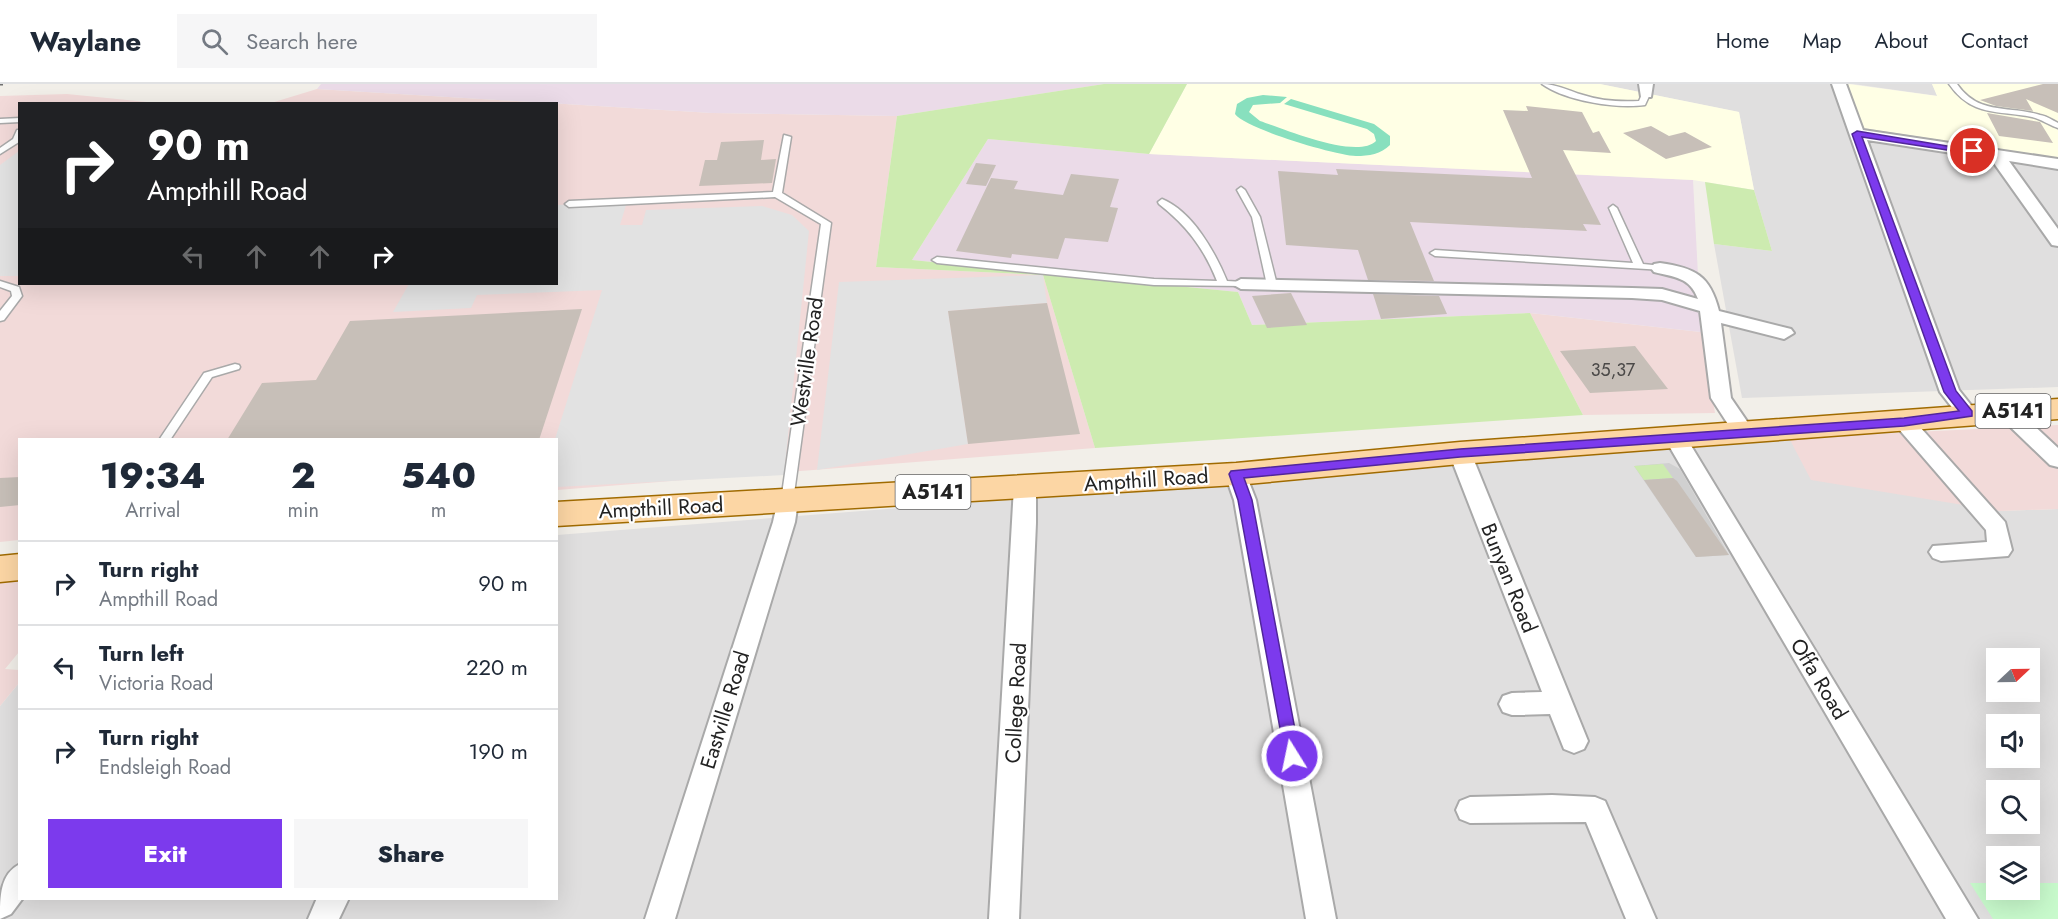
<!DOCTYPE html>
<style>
body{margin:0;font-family:Jost,sans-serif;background:#f6f6f7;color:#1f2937;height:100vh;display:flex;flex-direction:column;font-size:22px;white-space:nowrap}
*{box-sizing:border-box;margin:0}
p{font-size:20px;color:#747a83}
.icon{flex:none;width:33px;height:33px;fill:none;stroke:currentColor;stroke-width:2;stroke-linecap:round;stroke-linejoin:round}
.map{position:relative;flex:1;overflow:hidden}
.details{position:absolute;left:18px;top:354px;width:540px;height:462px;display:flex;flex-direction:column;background:#fff;border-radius:0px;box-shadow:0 6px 24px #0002}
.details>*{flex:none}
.guide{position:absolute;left:18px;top:18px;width:540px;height:183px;border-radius:0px;box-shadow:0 6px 24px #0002;background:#202124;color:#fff;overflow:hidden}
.needle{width:39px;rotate:68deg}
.buttons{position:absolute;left:1986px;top:564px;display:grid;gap:12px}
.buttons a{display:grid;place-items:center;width:54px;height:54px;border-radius:0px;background:#fff;box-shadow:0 6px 24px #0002;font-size:30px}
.pin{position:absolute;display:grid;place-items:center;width:51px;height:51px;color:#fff;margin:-26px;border:3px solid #fff;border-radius:50%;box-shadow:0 2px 6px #0007}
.me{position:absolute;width:66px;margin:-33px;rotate:350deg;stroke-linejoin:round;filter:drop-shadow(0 0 4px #0008)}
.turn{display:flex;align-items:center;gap:21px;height:126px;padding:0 30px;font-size:27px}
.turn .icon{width:78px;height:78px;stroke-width:2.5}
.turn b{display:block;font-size:42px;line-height:51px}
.lanes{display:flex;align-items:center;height:57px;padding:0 30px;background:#0003;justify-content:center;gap:30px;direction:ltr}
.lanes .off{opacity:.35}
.eta{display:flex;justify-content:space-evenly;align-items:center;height:102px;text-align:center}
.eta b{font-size:36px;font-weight:800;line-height:42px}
.action{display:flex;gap:12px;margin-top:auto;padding:12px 30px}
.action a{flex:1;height:69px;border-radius:0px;background:#7c3aed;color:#fff;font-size:24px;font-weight:800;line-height:69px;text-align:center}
.action a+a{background:#f6f6f7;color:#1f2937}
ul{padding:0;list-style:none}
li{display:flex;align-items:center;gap:18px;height:84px;padding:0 30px;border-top:2px solid #e0e1e3}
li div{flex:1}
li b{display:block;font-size:22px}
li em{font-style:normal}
header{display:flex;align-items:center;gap:36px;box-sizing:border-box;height:84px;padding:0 30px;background:#fff;border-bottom:2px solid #e0e1e3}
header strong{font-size:28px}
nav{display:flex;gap:33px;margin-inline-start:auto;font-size:21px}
.search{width:420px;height:54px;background:#f6f6f7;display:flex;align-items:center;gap:15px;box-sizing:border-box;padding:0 21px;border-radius:0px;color:#747a83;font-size:22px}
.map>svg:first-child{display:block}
</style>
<header>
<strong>Waylane</strong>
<div class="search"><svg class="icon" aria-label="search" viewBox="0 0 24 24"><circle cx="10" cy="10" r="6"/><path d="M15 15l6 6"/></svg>Search here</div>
<nav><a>Home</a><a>Map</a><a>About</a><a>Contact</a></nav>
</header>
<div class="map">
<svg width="2058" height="835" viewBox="0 0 2058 835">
<rect width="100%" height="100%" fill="#f2efe9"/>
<path fill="#e0dfdf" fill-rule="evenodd" d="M 1600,0 L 1848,0 L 1864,44 L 2058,74 L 2058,303 L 1742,314 L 1714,160 L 1772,167 L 1754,106 L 1739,28 Z
M 1853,0 L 1932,0 L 1938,12 Z
M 1789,354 L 2000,427 L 2058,425 L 2058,835 L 0,835 L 0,622 L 19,599 L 20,814 L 556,814 L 557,451 ZM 1996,574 L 2030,574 L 2030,608 L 1996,608 ZM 1996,640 L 2030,640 L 2030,674 L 1996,674 ZM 1996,706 L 2030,706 L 2030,740 L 1996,740 ZM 1996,772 L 2030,772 L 2030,806 L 1996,806 Z"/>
<path fill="#f2dad9" d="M 317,5 L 712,29 L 897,32 L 876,183 L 1043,191 L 1095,364 L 557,406 L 556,356 L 20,356 L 19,456 L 0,458 L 0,12 L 67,10 L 157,19 L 20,20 L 20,200 L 556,200 L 556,20 L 271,19 Z
M 1530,229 L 1701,248 L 1715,329 L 1583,331 Z
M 2058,341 L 2058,425 L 2000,427 L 1811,396 L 1789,354 Z
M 19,497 L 19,568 L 5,585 L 19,586 L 19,599 L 0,622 L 0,499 Z"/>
<path fill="#ebdbe8" d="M 321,0 L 1104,0 L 897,32 L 712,29 L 317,5 Z
M 988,55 L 1149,70 L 1693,96 L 1701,248 L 1530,229 L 1252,241 L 1238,208 L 912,176 Z"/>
<path fill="#ffffe5" d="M 1187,0 L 1600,0 L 1739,28 L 1754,106 L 1693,96 L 1149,70 Z
M 1848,0 L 1937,12 L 1932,0 L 2058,0 L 2058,74 L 1863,44 Z"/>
<path fill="#d0d0d0" d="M 1669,379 L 1680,385 L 1729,471 L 1696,473 L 1634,382 Z"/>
<path fill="#cdebb0" d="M 1104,0 L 1187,0 L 1149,70 L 988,55 L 912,176 L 1238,208 L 1252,241 L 1530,229 L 1583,331 L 1095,364 L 1043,191 L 876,183 L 897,32 Z
M 1705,98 L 1754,106 L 1772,167 L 1714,160 Z
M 1663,380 L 1673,394 L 1644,396 L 1634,382 Z"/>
<path fill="#c8facc" d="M 1970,799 L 1996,799 L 1996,806 L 2030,806 L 2030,799 L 2058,799 L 2058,835 L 1993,835 Z"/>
<path fill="#88e0be" d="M 1263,11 L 1287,13 L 1280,19 L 1253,21 L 1249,28 L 1260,37 C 1284,45 1357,76 1376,57 L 1374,50 L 1367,45 L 1284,20 L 1291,15 L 1374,40 L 1390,52 L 1390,61 C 1381,70 1369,72 1356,72 C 1335,71 1246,45 1235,30 L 1237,20 L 1247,14 Z"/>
<path fill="#e2e2e2" d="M 19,67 L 19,192 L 0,192 L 0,81 Z
M 627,118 L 620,141 L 642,141 L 646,126 L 762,122 L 792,131 L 809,147 L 784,391 L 557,403 L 555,355 L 602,206 L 477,211 L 471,224 L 393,228 L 409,200 L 556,200 L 557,121 Z
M 1043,191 L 1047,219 L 948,227 L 968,360 L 817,386 L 839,198 Z"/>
<path fill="#c7bfb8" d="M 2043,0 L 2058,0 L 2058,29 L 2026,15 L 2033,27 L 1996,22 L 1980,16 Z
M 1526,22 L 1582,28 L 1593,49 L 1599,47 L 1611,69 L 1563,66 L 1601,141 L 1583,140 L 1587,147 L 1410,138 L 1434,197 L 1368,196 L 1358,166 L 1286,161 L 1278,87 L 1338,91 L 1336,85 L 1532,94 L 1503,26 L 1528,27 Z
M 1987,29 L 2040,38 L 2053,59 L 1999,52 Z
M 1651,42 L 1669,52 L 1685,48 L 1712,63 L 1666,75 L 1623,49 Z
M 764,56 L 761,76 L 776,75 L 772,99 L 699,102 L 705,76 L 717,76 L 721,58 Z
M 976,79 L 996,81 L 986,102 L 966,100 Z
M 1071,90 L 1119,95 L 1110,123 L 1118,124 L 1108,158 L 1065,154 L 1058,175 L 1012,170 L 1011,174 L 956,167 L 991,94 L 1018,97 L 1014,105 L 1063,111 Z
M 1291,209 L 1307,241 L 1267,244 L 1252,212 Z
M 1373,210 L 1439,212 L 1447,230 L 1381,235 Z
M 1047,219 L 1080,350 L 968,360 L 948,227 Z
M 582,225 L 539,356 L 227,356 L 262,299 L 316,296 L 350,237 Z
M 1635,262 L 1668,305 L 1590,309 L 1560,267 Z
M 20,393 L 20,421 L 0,423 L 0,394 Z
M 1673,394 L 1677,397 L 1729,471 L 1696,473 L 1644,396 Z"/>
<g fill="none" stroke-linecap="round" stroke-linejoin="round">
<defs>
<path id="service" d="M 1542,0 C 1557,0 1569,7 1583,11 C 1601,17 1620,18 1639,17 L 1643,8 L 1650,10 L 1645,21 C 1616,25 1566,17 1542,0 Z
M 1949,0 L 1957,0 C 1979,32 2009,21 2040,31 C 2047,32 2052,36 2058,39 L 2058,44 C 2049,41 2041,35 2032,33 C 1997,26 1972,33 1949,0 Z
M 20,34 L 20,38 L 0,39 L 0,35 Z
M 17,46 L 20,46 L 19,58 L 0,70 L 0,64 L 13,55 Z
M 784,51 L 791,53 L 782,109 L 831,139 L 793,417 L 787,421 L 781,417 L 821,140 L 775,113 L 569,123 L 565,120 L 569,117 L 773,108 Z
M 1241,103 L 1245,106 L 1260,133 L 1277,201 L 1275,203 L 1272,204 L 1267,201 L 1252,133 L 1237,106 Z
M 1162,115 C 1193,128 1215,168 1227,197 L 1244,198 L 1244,202 L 1154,201 L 937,179 L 932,176 L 937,173 L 1154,195 L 1217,197 C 1204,164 1186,141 1159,120 L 1158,118 Z
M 1613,121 L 1617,124 L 1643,180 L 1663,182 L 1663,186 L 1435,172 L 1430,169 L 1435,166 L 1633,179 L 1609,124 Z
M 0,197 L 19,203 L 22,212 L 4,236 L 0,237 L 0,227 L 12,212 L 11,207 L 0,203 Z
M 235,280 L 239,281 L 240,283 L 239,285 L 212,293 L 170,356 L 159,356 L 204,289 Z"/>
<path id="minor" d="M 1639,0 L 1653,0 L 1651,13 L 1641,13 Z
M 1832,0 L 1846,0 L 1863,46 L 2058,75 L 2058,85 L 2009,77 L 2058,145 L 2058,162 L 2052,161 L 1991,75 L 1867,56 L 1959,306 L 1978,330 L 1975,335 L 1961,335 L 1940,308 Z
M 1660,179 C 1695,184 1710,191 1719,227 L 1791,245 L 1794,249 L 1784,255 L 1721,239 L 1731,314 L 1755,349 L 1751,354 L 1737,354 L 1711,314 L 1700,227 L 1662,216 L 1632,214 L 1241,205 L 1232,200 L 1241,195 L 1632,204 L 1662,205 L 1698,215 C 1690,193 1674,193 1654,188 L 1651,184 L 1654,180 Z
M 2006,320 L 2013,322 L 2058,364 L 2058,383 L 2050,381 L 1999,332 L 1996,327 L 1999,322 Z
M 1904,331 L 1911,333 L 2005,438 L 2012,466 L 2008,472 L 1941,477 L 1933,474 L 1929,468 L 1933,462 L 1987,458 L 1986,446 L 1897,343 L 1894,338 L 1897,333 Z
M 1676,348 L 1684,350 L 1978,835 L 1946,835 L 1665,355 L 1668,350 Z
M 1460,362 L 1468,364 L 1471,369 L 1588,657 L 1584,665 L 1574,669 L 1564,665 L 1550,630 L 1512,631 L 1503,628 L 1499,620 L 1503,612 L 1512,609 L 1542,608 L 1449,369 L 1452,364 Z
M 1236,382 L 1244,385 L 1256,416 L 1336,835 L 1306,835 L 1234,416 L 1225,390 L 1228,385 Z
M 1025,395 L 1033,398 L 1036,403 L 1036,439 L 1019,835 L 989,835 L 1014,403 L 1017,398 Z
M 787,409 L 795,411 L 798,417 L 795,438 L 675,835 L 645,835 L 773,438 L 779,411 Z
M 1552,711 L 1595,713 L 1605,717 L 1656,835 L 1626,835 L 1586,738 L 1470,739 L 1460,735 L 1456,726 L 1460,717 L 1470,713 Z
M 20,780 L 20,814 L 23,814 L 11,830 L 0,835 C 0,812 0,790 20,780 Z
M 317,814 L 349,814 L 339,835 L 308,835 Z"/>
<path id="primary" d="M 2058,315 L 2058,335 L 1460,380 L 1236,401 L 556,442 L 556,418 L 1236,379 L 1460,358 Z
M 20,470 L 20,496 L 0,498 L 0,472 Z"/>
</defs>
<use href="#service" stroke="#a9a9a9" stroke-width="3"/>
<use href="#minor" stroke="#a9a9a9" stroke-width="4"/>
<use href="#primary" stroke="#a06b00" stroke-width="3"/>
<use href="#service" fill="#fff" fill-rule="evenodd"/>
<use href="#minor" fill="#fff" fill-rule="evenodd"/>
<use href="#primary" fill="#fcd6a4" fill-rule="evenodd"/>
<path stroke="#707070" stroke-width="3" stroke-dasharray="8 8" stroke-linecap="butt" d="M 0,0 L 3,0"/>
</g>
<path fill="#7c3aed" stroke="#51269a" stroke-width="1.5" d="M 1857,47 L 1977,67 L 1973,70 L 1862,53 L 1956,307 L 1972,327 L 1972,332 L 1904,342 L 1460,373 L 1244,394 L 1252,416 L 1300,672 L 1297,677 L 1292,679 L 1286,677 L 1238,416 L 1229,390 L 1231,387 L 1460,365 L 1904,334 L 1959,327 L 1944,308 L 1852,50 Z"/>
<g text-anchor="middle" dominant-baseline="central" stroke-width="4.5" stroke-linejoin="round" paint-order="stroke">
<g font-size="18" fill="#4b4948">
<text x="1613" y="286">35,37</text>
</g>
<g fill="#fff" stroke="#646464" stroke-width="1.5">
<rect x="1975.5" y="310" width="75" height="34" rx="4.5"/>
<rect x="895.5" y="391" width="75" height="34" rx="4.5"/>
</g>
<g font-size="20" font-weight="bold" fill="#222">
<text x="2013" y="327">A5141</text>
<text x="933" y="408">A5141</text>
</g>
<g font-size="21" fill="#222" stroke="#fff">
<text transform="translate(807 278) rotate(-82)">Westville Road</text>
<text transform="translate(1146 396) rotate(-4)">Ampthill Road</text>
<text transform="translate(661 424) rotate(-3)">Ampthill Road</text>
<text transform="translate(1509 494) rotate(68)">Bunyan Road</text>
<text transform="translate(1819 595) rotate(59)">Offa Road</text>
<text transform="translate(1016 619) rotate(-87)">College Road</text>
<text transform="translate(725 626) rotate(-73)">Eastville Road</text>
</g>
</g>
</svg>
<div class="buttons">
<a><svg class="needle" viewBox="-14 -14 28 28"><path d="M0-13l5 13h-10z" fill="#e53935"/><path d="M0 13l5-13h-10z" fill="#747a83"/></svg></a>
<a><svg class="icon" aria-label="sound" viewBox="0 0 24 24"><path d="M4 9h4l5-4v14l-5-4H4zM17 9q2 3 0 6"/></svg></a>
<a><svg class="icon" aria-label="search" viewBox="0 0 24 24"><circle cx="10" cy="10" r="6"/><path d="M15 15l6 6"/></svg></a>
<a><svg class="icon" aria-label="layers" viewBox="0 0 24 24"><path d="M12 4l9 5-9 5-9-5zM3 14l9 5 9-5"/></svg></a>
</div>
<div class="pin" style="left:1973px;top:67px;background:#d93025"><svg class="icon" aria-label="arrive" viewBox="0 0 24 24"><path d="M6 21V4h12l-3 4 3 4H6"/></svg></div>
<svg class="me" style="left:1292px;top:672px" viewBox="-20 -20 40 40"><circle r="17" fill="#7c3aed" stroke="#fff" stroke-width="3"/><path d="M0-11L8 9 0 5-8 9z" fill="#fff"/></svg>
<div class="guide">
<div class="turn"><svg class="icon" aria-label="right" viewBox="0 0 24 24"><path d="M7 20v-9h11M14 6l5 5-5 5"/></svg><div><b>90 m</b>Ampthill Road</div></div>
<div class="lanes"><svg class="icon off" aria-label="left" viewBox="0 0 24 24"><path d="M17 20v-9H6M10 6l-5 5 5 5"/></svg><svg class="icon off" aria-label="ahead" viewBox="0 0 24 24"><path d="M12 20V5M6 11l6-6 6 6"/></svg><svg class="icon off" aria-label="ahead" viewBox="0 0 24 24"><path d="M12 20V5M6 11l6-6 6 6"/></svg><svg class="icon" aria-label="right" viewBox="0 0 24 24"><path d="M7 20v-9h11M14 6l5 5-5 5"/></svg></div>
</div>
<section class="details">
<div class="eta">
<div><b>19:34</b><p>Arrival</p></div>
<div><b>2</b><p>min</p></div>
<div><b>540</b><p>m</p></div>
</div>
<ul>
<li><svg class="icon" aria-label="right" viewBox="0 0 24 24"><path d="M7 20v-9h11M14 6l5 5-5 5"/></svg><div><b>Turn right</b><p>Ampthill Road</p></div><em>90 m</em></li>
<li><svg class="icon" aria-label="left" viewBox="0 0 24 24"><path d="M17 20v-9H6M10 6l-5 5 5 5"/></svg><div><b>Turn left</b><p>Victoria Road</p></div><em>220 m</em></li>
<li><svg class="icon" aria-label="right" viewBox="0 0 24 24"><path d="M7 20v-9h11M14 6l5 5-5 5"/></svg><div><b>Turn right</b><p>Endsleigh Road</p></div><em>190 m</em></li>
</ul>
<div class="action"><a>Exit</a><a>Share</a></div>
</section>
</div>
